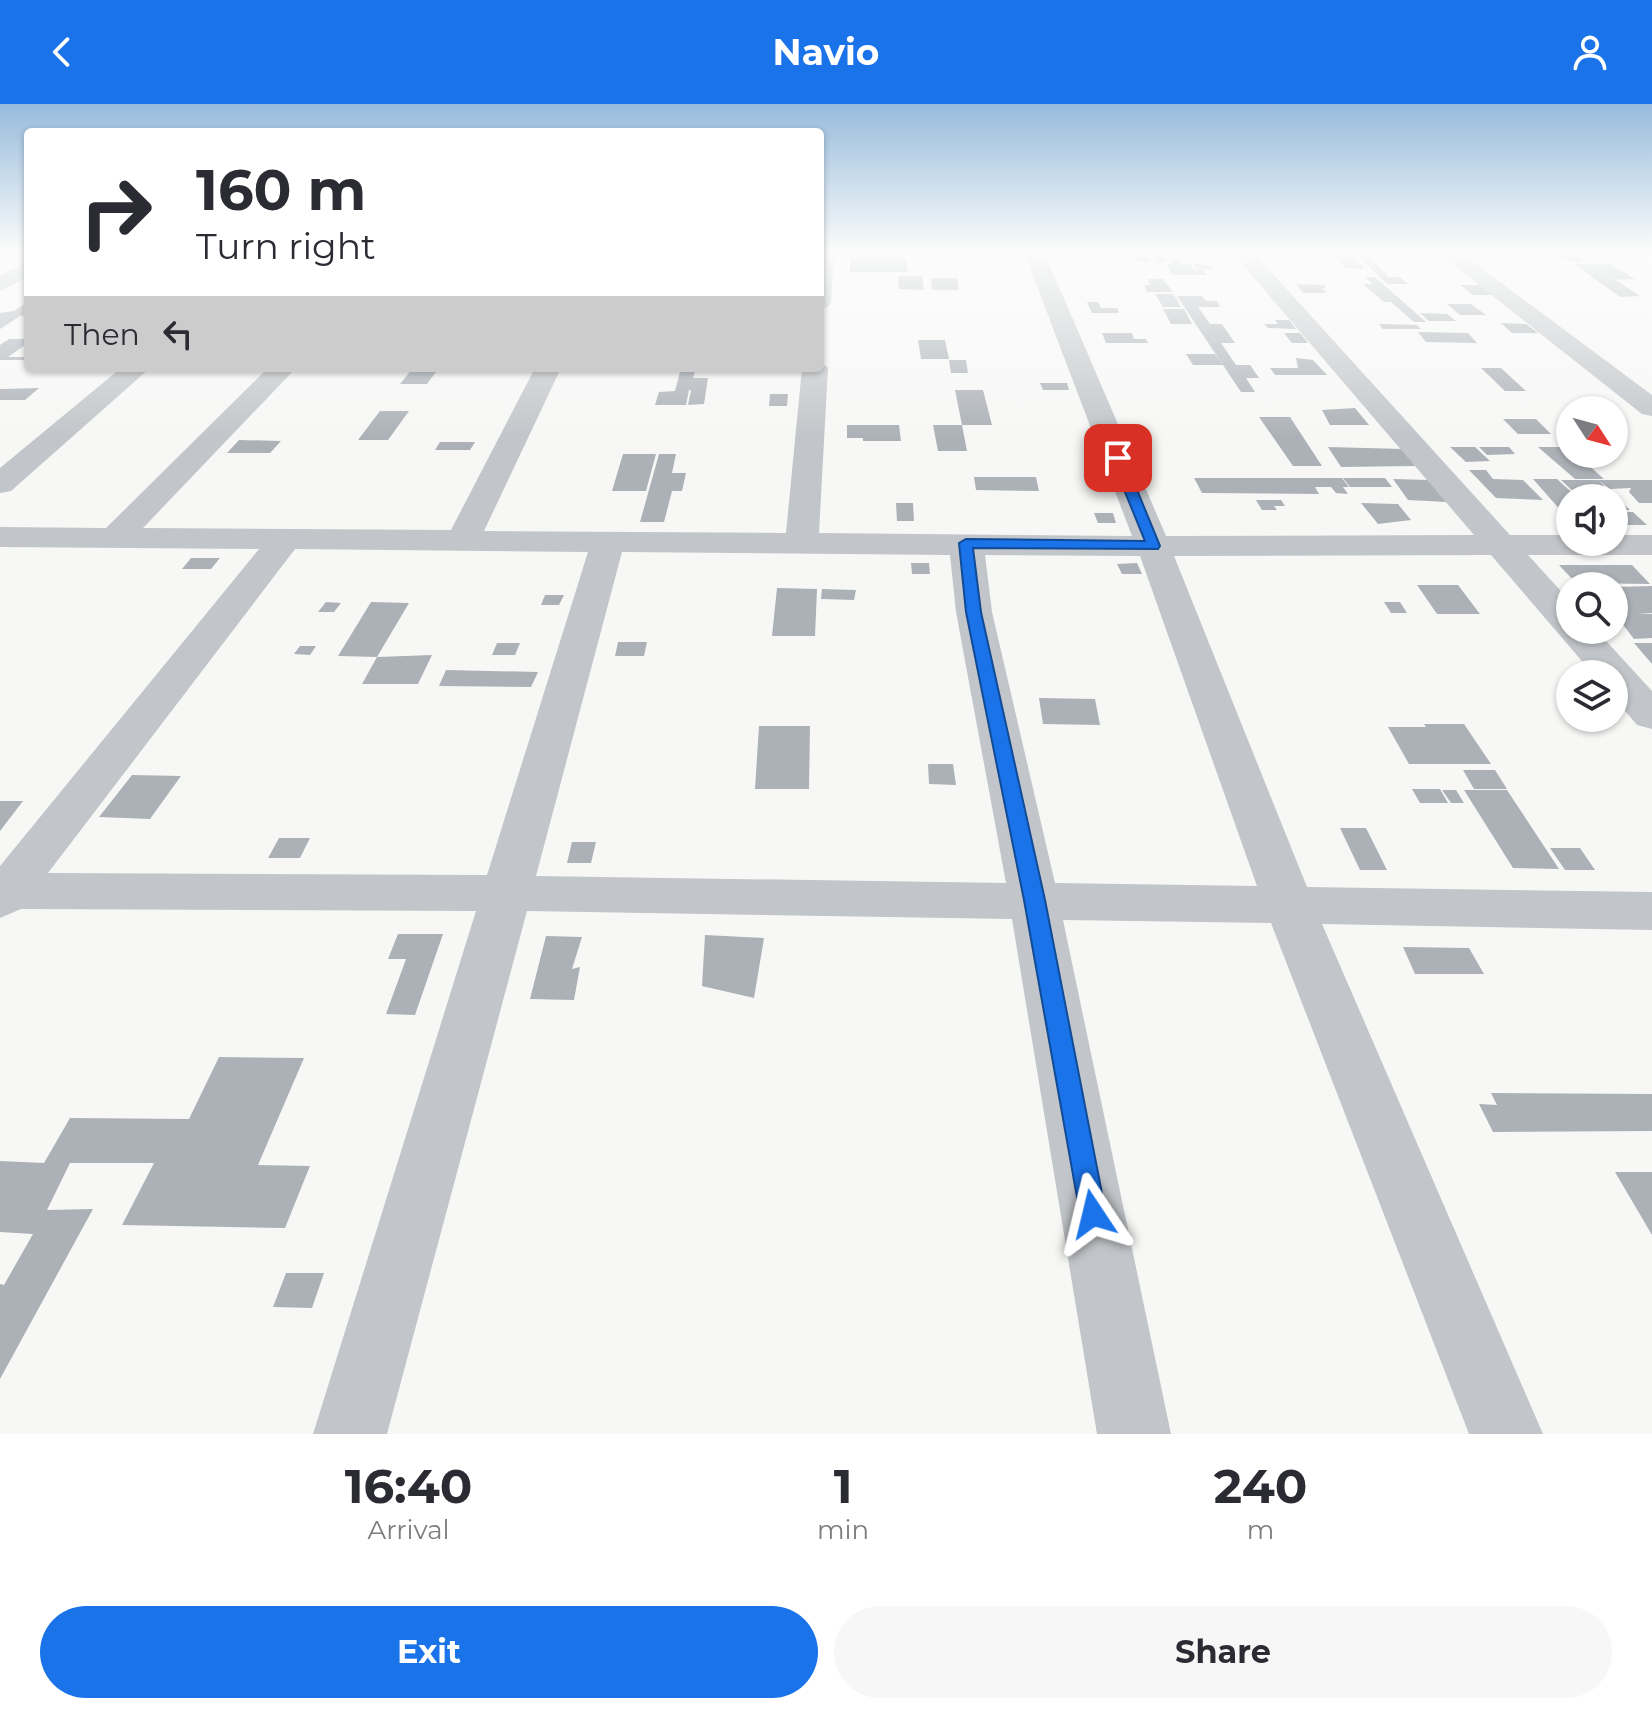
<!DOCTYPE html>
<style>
body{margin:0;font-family:Montserrat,sans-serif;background:#f7f7f7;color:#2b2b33;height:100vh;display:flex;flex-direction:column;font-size:30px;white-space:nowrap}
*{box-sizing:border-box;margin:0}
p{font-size:26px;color:#7c7c81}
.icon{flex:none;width:44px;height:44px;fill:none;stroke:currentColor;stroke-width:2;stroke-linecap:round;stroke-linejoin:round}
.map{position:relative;height:1330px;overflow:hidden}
.drawer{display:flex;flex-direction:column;background:#fff;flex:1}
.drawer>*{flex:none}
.top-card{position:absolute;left:24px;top:24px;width:800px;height:244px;border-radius:8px;box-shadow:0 2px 6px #0004;background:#fff;color:#2b2b33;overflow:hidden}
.needle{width:52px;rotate:126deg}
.tools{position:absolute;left:1556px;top:292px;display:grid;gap:16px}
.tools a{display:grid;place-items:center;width:72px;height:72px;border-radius:50%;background:#fff;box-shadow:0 2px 6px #0004;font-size:40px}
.pin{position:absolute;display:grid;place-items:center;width:68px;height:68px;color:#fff;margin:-34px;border-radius:16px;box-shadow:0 4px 12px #0006}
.me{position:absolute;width:88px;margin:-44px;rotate:350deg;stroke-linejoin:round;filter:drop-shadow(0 0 6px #0008)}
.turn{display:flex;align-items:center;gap:28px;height:168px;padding:0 40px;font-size:36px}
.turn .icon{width:104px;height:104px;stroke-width:2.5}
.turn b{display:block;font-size:56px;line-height:68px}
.then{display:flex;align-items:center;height:76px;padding:0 40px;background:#0003;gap:16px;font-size:30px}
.eta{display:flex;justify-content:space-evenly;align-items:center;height:136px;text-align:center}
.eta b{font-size:48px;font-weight:700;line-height:56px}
.action{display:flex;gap:16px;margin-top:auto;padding:16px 40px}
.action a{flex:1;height:92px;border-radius:48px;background:#1a73e8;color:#fff;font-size:32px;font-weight:700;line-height:92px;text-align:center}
.action a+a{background:#f7f7f7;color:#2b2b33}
header{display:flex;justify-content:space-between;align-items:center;height:104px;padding:0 40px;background:#1a73e8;color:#fff;font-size:36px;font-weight:700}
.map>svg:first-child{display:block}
</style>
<header><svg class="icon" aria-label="back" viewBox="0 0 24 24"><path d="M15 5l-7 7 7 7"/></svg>Navio<svg class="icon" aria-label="person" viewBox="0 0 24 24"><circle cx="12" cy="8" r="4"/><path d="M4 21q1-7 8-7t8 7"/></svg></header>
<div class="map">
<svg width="1652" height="1330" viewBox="0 0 1652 1330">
<rect width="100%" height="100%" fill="#f7f8f6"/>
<path fill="#acb1b7" d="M 1132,148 L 1145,148 L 1152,159 L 1138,158 Z
M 1149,148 L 1161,148 L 1168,159 L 1156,159 Z
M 1354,148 L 1365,148 L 1388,172 L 1385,173 L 1400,173 L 1408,180 L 1387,180 Z
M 1332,149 L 1351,149 L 1365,165 L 1345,164 Z
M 1556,149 L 1571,149 L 1586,158 L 1571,158 Z
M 850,154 L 906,154 L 908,168 L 850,168 Z
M 1169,156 L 1181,156 L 1182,160 L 1191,160 L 1194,166 L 1197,166 L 1194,160 L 1210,161 L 1212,165 L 1202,165 L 1207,171 L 1172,171 L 1166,160 L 1171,160 Z
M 1574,160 L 1611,160 L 1635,175 L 1605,176 L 1616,176 L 1640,192 L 1620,193 Z
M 898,172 L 922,172 L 924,186 L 899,185 Z
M 1365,173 L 1375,173 L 1426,218 L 1414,218 L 1391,198 L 1384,198 L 1363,180 L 1373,180 Z
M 931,174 L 957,174 L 959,186 L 932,186 Z
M 1147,175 L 1163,175 L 1173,188 L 1147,188 L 1144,181 L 1150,181 Z
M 1296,180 L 1324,181 L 1326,184 L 1322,184 L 1327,189 L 1303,189 Z
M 1460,181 L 1480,181 L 1493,191 L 1473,191 Z
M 1155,190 L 1173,190 L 1181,203 L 1163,203 Z
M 1177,192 L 1202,192 L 1206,197 L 1217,197 L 1220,203 L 1198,203 L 1210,220 L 1222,220 L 1235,239 L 1221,239 L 1236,261 L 1250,261 L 1259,274 L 1246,274 L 1255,288 L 1241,288 Z
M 28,198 L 28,212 L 20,212 L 0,225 L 0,209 L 14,207 Z
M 1087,198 L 1098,198 L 1101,204 L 1117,204 L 1119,209 L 1092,209 Z
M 1447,200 L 1471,200 L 1486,211 L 1460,211 Z
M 1163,205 L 1184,205 L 1192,220 L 1171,220 Z
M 1420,209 L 1447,210 L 1456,217 L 1429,217 Z
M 1275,216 L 1289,216 L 1296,225 L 1268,224 L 1264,220 L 1278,220 Z
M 1501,219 L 1526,220 L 1538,229 L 1512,229 Z
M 1379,220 L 1417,221 L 1421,225 L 1383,225 Z
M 1418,228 L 1468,229 L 1477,239 L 1426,238 Z
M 1102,229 L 1132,229 L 1134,235 L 1146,235 L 1148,239 L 1106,239 Z
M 1284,229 L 1300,229 L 1308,239 L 1292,239 Z
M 9,235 L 28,235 L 28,239 L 8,253 L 28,253 L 28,256 L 0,256 L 0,241 Z
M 918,236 L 945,236 L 949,255 L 921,255 Z
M 1186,250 L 1215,250 L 1223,261 L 1193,261 Z
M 1296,254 L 1313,256 L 1327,271 L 1275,271 L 1270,264 L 1298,264 Z
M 949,256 L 966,256 L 968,269 L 951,269 Z
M 413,264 L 439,264 L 427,280 L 400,280 Z
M 681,264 L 696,264 L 693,274 L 708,274 L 704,300 L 688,301 L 691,286 L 689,286 L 686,301 L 655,301 L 659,288 L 675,287 Z
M 1481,264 L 1501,264 L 1526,287 L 1505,287 Z
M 1040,279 L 1067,279 L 1069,286 L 1043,286 Z
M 39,284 L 25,296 L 0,296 L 0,285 Z
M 955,286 L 983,286 L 992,321 L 962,321 Z
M 770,290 L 788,290 L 787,302 L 769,302 Z
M 1355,304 L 1369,321 L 1330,321 L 1322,306 Z
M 380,307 L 409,307 L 388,336 L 358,336 Z
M 1259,313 L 1290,313 L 1322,362 L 1293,362 Z
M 1503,315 L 1536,315 L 1551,330 L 1518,330 Z
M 847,321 L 899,321 L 901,337 L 863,337 L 863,334 L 847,334 Z
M 933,321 L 962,321 L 967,347 L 938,347 Z
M 239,336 L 281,337 L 270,349 L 227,349 Z
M 440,338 L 475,338 L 470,346 L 435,346 Z
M 1328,343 L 1404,345 L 1415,362 L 1341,363 Z
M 1450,343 L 1475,343 L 1490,357 L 1466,358 Z
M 1479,343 L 1509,343 L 1515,350 L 1487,351 Z
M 1538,343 L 1568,343 L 1570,350 L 1576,350 L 1604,375 L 1575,375 Z
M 623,350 L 656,350 L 646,387 L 612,387 Z
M 659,350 L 676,350 L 672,369 L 686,369 L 682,387 L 672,387 L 664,418 L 640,418 Z
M 1469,366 L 1486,366 L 1493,375 L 1523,376 L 1543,396 L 1496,394 Z
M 974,373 L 1036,373 L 1039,387 L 976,386 Z
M 1194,374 L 1342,374 L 1349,383 L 1343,383 L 1348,390 L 1336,389 L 1331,383 L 1315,383 L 1319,390 L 1202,389 Z
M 1343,374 L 1385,374 L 1392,383 L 1350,383 Z
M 1393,375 L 1430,376 L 1447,398 L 1408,396 Z
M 1533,375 L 1557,375 L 1578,394 L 1570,394 L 1570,417 Z
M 1561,376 L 1598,376 L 1630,406 L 1614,406 L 1614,394 L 1580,394 Z
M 1598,376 L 1652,376 L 1652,399 L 1639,399 L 1629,388 L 1631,384 L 1610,385 Z
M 1256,396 L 1281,396 L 1285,402 L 1274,402 L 1277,406 L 1262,406 Z
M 896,399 L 913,399 L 914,417 L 897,417 Z
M 1361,399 L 1398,400 L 1411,416 L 1378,420 Z
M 1614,408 L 1633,408 L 1647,421 L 1614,421 Z
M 1094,409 L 1113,409 L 1116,419 L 1098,419 Z
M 191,454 L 220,454 L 211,465 L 182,465 Z
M 911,459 L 929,459 L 930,470 L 912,470 Z
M 1137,459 L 1142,470 L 1122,470 L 1117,460 Z
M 1559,461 L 1632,461 L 1650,480 L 1576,479 Z
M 1417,481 L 1458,481 L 1480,510 L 1437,510 Z
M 1652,482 L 1652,509 L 1638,510 L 1652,510 L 1652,534 L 1634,535 L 1614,509 L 1614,483 Z
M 777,484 L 817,485 L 815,532 L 772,532 Z
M 822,485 L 856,486 L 854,496 L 821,495 Z
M 545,491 L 564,491 L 559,501 L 541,501 Z
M 326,498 L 341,499 L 334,508 L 318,508 Z
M 371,498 L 409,499 L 377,553 L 432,551 L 418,580 L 362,580 L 377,553 L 338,552 Z
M 1384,498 L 1400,498 L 1407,509 L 1391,509 Z
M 618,538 L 647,538 L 644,552 L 615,552 Z
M 497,539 L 520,539 L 515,551 L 492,551 Z
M 1634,539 L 1652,539 L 1652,560 Z
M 300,542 L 316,542 L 310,551 L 294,550 Z
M 446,566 L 538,568 L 531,583 L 439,582 Z
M 1039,594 L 1095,595 L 1100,621 L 1043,620 Z
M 1424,620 L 1464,620 L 1491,660 L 1409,660 L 1388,623 L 1426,623 Z
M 759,622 L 810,622 L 809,685 L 755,685 Z
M 928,660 L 953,660 L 956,681 L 929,680 Z
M 1463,666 L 1495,666 L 1507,685 L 1474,685 Z
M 132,671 L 181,672 L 150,715 L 99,713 Z
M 1412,685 L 1440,685 L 1448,699 L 1420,699 Z
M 1442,686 L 1456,686 L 1464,699 L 1451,699 Z
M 1464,686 L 1507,686 L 1559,765 L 1513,764 Z
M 0,697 L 23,697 L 0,727 Z
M 1340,724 L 1366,724 L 1387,766 L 1360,766 Z
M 279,734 L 310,734 L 300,754 L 268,754 Z
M 572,738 L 596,738 L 591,759 L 567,759 Z
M 1550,744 L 1580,744 L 1595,766 L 1565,766 Z
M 398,830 L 443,830 L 415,911 L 386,910 L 406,855 L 388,855 Z
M 705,831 L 764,834 L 754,894 L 702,882 Z
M 546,832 L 582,833 L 572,865 L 580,863 L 574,896 L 530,895 Z
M 1403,843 L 1469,844 L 1484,870 L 1415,870 Z
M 219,953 L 304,954 L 258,1061 L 310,1062 L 285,1124 L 122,1121 L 154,1059 L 70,1059 L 47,1106 L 93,1105 L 0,1275 L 0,1180 L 4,1181 L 33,1130 L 0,1128 L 0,1057 L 44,1059 L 70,1014 L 189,1015 Z
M 1491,989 L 1652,990 L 1652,1027 L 1493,1028 L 1479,1000 L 1497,1001 Z
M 1615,1068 L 1652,1068 L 1652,1131 Z
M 286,1169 L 324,1169 L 312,1204 L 273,1203 Z"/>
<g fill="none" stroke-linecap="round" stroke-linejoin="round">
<path fill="#c2c5c9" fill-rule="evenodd" d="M 820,148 L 834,148 L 831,198 L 828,203 L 820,205 Z
M 1024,148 L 1044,148 L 1166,432 L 1474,431 L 1232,148 L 1253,148 L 1510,431 L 1570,431 L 1570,438 L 1614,438 L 1614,431 L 1652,431 L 1652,451 L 1528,451 L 1570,497 L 1570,526 L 1596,526 L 1652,587 L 1652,625 L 1637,621 L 1614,594 L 1614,570 L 1593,570 L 1491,451 L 1174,452 L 1307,783 L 1652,788 L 1652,826 L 1322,820 L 1543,1330 L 1469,1330 L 1271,819 L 1063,816 L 1171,1330 L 1097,1330 L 1012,815 L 527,807 L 387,1330 L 313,1330 L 476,807 L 21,805 L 0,814 L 0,762 L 259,445 L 0,443 L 0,423 L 106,424 L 268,264 L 296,264 L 143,424 L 451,426 L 535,264 L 561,264 L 484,427 L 786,429 L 802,264 L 820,264 L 820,257 L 828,264 L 819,429 L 1132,432 ZM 295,445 L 588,448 L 487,771 L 48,769 ZM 622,448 L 950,451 L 956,508 L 1006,779 L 536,772 ZM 985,451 L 1140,452 L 1257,782 L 1055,779 L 992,508 Z
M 1437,148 L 1460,148 L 1652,291 L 1652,312 L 1642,310 Z
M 28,158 L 28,173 L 0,187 L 0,171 Z
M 121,264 L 150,264 L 11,387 L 0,389 L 0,364 Z"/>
</g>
<linearGradient id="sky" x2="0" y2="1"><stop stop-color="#97bbdc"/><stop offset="0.44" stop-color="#fbfcfb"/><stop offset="1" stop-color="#fbfcfb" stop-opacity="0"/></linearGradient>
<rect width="1652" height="334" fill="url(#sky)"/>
<path fill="#1a73e8" stroke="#114b97" stroke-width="2" d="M 1118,350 L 1124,354 L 1160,442 L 1158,445 L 973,444 L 981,508 L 1045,796 L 1106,1110 L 1102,1119 L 1093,1122 L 1084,1119 L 1080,1110 L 1024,796 L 966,508 L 959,439 L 966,435 L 1145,437 L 1111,354 Z"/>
</svg>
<div class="tools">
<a><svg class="needle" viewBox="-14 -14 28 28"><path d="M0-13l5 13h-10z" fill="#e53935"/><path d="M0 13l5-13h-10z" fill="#7c7c81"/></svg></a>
<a><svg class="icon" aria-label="sound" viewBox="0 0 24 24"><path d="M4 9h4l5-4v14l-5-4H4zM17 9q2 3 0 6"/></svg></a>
<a><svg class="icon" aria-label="search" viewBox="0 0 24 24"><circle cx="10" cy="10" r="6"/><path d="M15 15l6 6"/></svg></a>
<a><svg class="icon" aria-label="layers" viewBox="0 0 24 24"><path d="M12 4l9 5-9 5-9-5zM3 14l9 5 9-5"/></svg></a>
</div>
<div class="pin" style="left:1118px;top:354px;background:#d93025"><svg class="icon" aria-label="arrive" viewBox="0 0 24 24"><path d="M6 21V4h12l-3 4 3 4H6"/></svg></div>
<svg class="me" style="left:1093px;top:1110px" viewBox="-20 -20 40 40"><path d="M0-17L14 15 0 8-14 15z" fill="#1a73e8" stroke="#fff" stroke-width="4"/></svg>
<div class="top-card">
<div class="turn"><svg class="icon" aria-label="right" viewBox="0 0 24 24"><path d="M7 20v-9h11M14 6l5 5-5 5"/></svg><div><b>160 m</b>Turn right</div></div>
<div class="then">Then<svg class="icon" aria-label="left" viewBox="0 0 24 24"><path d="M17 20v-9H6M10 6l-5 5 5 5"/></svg></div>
</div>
</div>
<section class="drawer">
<div class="eta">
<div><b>16:40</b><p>Arrival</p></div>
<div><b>1</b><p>min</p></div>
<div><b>240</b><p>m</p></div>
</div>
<div class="action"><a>Exit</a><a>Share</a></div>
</section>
